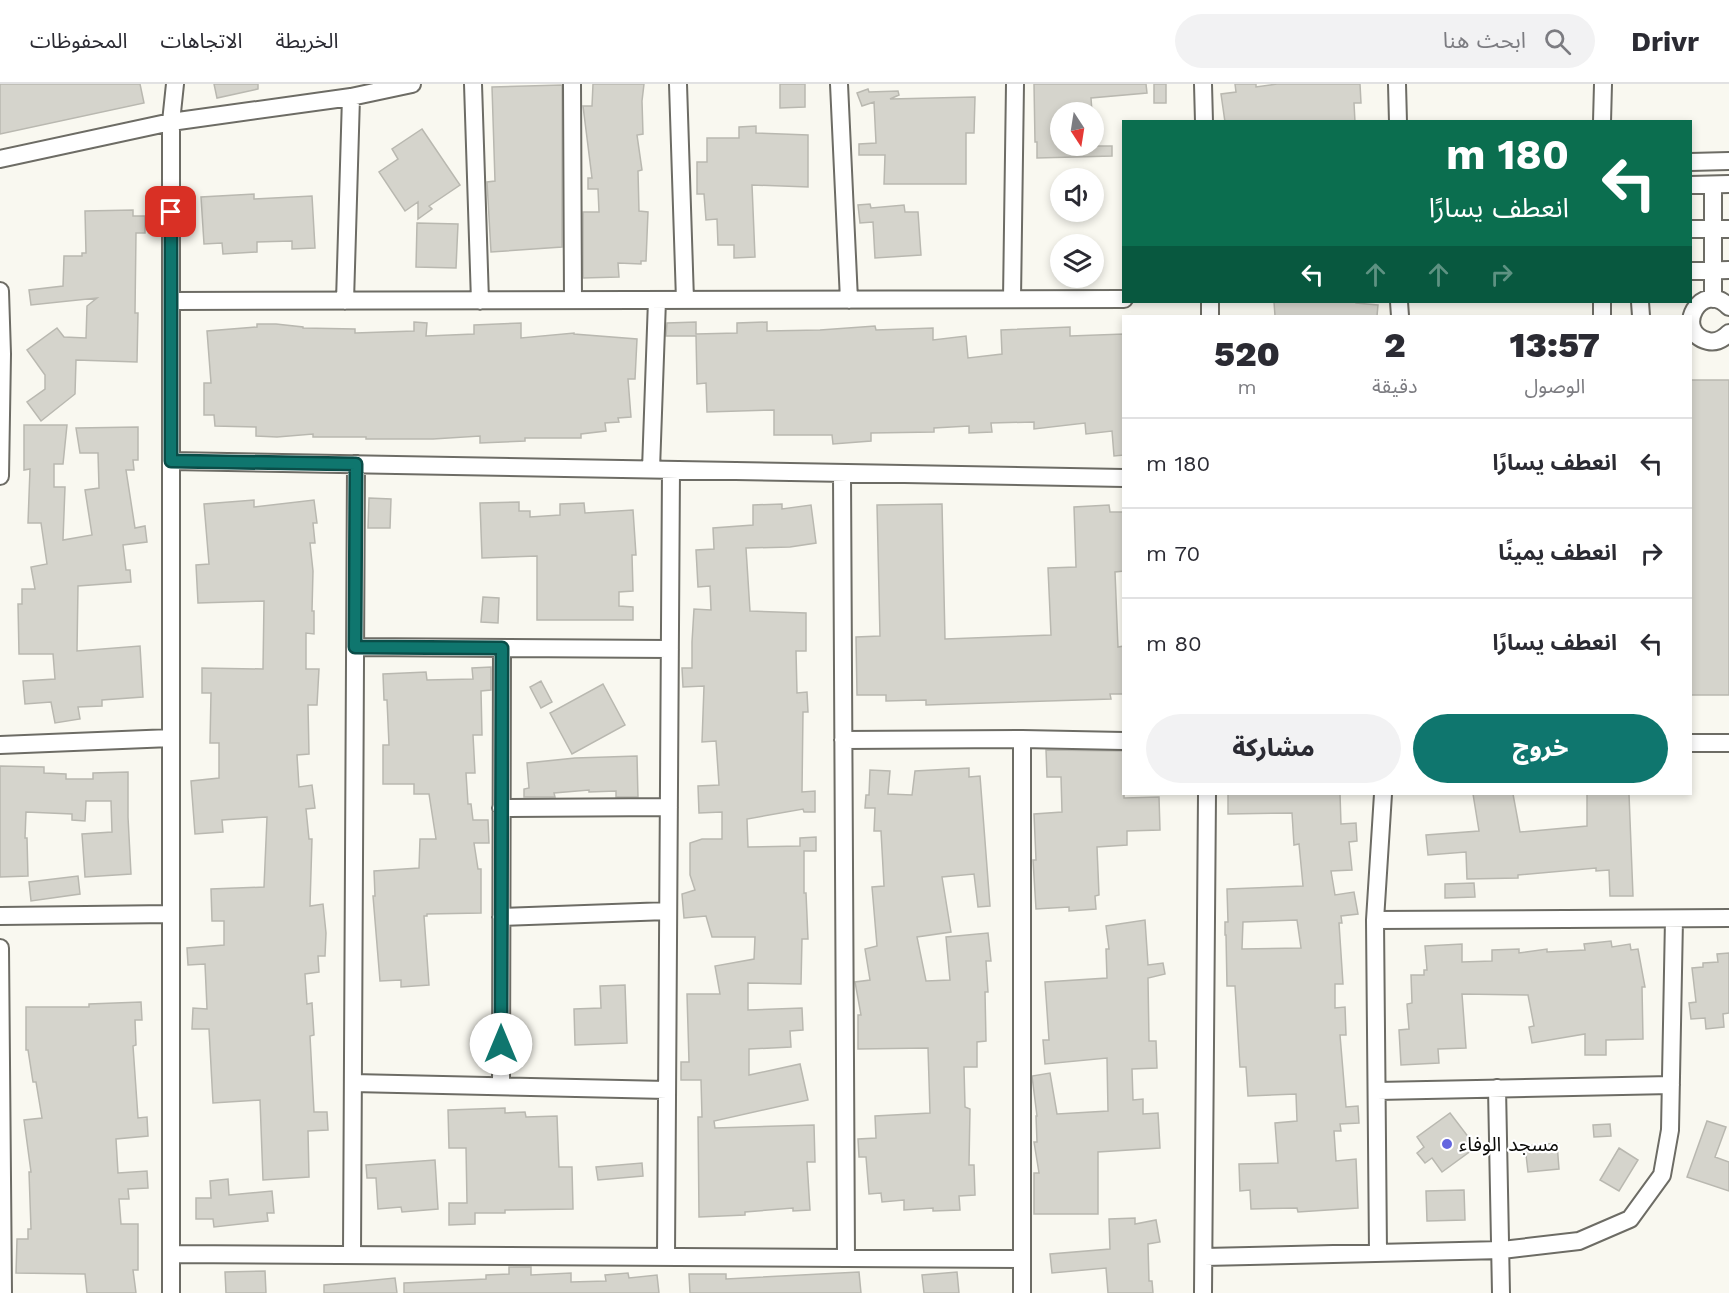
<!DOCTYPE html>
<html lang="ar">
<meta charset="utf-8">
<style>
body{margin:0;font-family:"Work Sans","Noto Sans Arabic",sans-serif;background:#f2f2f3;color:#2b2b33;direction:rtl;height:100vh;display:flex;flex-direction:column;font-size:22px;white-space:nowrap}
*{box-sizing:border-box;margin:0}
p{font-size:20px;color:#7c7c81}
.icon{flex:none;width:33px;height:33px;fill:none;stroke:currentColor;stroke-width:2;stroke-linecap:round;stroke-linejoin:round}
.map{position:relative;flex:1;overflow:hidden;direction:ltr}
.sheet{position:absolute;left:1122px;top:231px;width:570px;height:480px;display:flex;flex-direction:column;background:#fff;border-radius:0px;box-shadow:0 3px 9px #0003;direction:rtl}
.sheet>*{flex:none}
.banner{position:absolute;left:1122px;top:36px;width:570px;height:183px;border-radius:0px;box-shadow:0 3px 9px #0003;direction:rtl;background:#0b6e4f;color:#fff;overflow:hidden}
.needle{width:39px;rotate:168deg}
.fabs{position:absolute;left:1050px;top:18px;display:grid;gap:12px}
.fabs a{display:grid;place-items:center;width:54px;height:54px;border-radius:50%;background:#fff;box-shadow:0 3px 9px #0003;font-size:30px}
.pin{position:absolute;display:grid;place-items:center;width:51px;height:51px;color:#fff;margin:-26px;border-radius:12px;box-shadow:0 3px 9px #0006}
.me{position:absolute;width:66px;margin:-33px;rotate:0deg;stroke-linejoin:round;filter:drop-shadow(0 0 4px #0008)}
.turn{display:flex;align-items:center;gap:21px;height:126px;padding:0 24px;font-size:27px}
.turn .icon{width:78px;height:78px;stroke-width:2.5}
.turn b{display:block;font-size:42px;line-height:51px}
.lanes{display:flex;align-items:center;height:57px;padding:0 24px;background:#0003;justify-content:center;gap:30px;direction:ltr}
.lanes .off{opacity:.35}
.eta{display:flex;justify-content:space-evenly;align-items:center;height:102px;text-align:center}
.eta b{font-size:36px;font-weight:800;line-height:42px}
.action{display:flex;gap:12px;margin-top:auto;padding:12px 24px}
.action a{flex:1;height:69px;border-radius:36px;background:#0f766e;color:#fff;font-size:24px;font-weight:800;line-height:69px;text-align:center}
.action a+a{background:#f2f2f3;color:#2b2b33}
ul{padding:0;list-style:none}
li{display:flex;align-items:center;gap:18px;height:90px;padding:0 24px;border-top:2px solid #e1e1e2}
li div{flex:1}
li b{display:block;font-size:22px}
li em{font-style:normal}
header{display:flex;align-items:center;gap:36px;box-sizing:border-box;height:84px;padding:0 30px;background:#fff;border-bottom:2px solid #e1e1e2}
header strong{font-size:28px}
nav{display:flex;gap:33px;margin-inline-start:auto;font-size:21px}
.search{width:420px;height:54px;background:#f2f2f3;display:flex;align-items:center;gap:15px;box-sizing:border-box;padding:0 21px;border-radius:33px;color:#7c7c81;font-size:22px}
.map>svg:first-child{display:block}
</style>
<header>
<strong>Drivr</strong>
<div class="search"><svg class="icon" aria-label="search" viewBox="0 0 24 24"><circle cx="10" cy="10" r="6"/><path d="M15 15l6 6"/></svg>ابحث هنا</div>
<nav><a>الخريطة</a><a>الاتجاهات</a><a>المحفوظات</a></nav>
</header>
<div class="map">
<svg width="1729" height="1209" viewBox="0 0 1729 1209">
<rect width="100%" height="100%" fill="#f9f8f0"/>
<path fill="#d5d4cc" stroke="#b9b8b0" stroke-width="1.5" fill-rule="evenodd" d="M 0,0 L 140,0 L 144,19 L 0,50 Z
M 214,0 L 258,0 L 258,5 L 217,14 Z
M 593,0 L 644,0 L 642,17 L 643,50 L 637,51 L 642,86 L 638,87 L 639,127 L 648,128 L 646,177 L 641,177 L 641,180 L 618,179 L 619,193 L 583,194 L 583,128 L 599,128 L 598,105 L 588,105 L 588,94 L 592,94 L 583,22 L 592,22 Z
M 780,0 L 805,0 L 805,23 L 780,24 Z
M 1034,0 L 1146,0 L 1147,9 L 1091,14 L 1092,28 L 1060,28 L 1060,62 L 1112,62 L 1112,72 L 1037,74 L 1037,58 L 1035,58 Z
M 1154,0 L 1166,0 L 1166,19 L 1154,19 Z
M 1235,0 L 1256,0 L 1256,3 L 1277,0 L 1360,0 L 1361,19 L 1354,19 L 1355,38 L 1225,38 L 1221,10 L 1236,8 Z
M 562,1 L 562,163 L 491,168 L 487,98 L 495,97 L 492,3 Z
M 868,5 L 869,8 L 898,7 L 899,11 L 890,15 L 975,13 L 974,49 L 966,49 L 966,100 L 884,100 L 885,71 L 859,71 L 859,60 L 876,59 L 874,18 L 862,22 L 857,9 Z
M 756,42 L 756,49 L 808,51 L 808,103 L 752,101 L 755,173 L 734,174 L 734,161 L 718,161 L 717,135 L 706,136 L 704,110 L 697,110 L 697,78 L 707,78 L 707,54 L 739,54 L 739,43 Z
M 422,45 L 460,101 L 429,122 L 432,125 L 418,135 L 418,118 L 405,127 L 379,88 L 398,75 L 392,65 Z
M 254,110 L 254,115 L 312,112 L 315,164 L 292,165 L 292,157 L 257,158 L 257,168 L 223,170 L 222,159 L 204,160 L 201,113 Z
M 870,120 L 871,124 L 904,121 L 905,128 L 918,128 L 921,171 L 875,174 L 873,138 L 860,139 L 858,121 Z
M 133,126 L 133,132 L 145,132 L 145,149 L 136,149 L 135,229 L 138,229 L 137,278 L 76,276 L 75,310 L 41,337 L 27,318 L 45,305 L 45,291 L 27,266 L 57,244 L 64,253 L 86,254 L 87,222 L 97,214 L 31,221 L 29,206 L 63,202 L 64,172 L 82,172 L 82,169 L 86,169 L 85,127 Z
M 417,139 L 458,140 L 456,184 L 416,183 Z
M 1274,218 L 1356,218 L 1356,219 L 1378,221 L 1377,232 L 1275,232 Z
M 414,238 L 427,239 L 426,252 L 474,250 L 474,241 L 521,239 L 521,254 L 574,249 L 574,250 L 637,255 L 635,295 L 628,295 L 631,333 L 618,334 L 619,338 L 605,339 L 606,347 L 581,350 L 581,354 L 525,354 L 525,357 L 480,359 L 480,352 L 433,355 L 366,355 L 366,353 L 313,353 L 313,350 L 277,353 L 256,352 L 256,343 L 215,342 L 214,331 L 204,331 L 204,299 L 211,299 L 207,247 L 257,243 L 257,240 L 276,240 L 303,243 L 303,244 L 355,245 L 355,249 L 414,247 Z
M 696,238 L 696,250 L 737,249 L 737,239 L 767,238 L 767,247 L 820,246 L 875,242 L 876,246 L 933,244 L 933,256 L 966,252 L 968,274 L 1002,270 L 1001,246 L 1070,243 L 1070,252 L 1124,250 L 1124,371 L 1114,372 L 1112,347 L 1086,350 L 1085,339 L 1034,345 L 1034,338 L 991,339 L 992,348 L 969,349 L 969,342 L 934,344 L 934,348 L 871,349 L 871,357 L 833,360 L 832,351 L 774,351 L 774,326 L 707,328 L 706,299 L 697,300 L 696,252 L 666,252 L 667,239 Z
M 1690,296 L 1729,296 L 1729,611 L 1690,611 Z
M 24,341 L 67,341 L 63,380 L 54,380 L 54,403 L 65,403 L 63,456 L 92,451 L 85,406 L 99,404 L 98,369 L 80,369 L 76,344 L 138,343 L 138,376 L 133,376 L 134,386 L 126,386 L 135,444 L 145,442 L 147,458 L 123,461 L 126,486 L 130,486 L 131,498 L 78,502 L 77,567 L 140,562 L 143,613 L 102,616 L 102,622 L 78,623 L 80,635 L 55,639 L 51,618 L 25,620 L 23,597 L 55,595 L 53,570 L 19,570 L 18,520 L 22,520 L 22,505 L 35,505 L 31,483 L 47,480 L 41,439 L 28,439 L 30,385 L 24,386 Z
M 369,414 L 391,415 L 390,444 L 368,444 Z
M 254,416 L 254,423 L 314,416 L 317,439 L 313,439 L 315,459 L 310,459 L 313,487 L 312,527 L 314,527 L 314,550 L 306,549 L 306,585 L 319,585 L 317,621 L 308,621 L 309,670 L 297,671 L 299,703 L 312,701 L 315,724 L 306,725 L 309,755 L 312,755 L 310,822 L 323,820 L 326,849 L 325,872 L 318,872 L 319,888 L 305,890 L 307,920 L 312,919 L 314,951 L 310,952 L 314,1028 L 327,1028 L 328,1046 L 308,1047 L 309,1093 L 263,1096 L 260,1016 L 213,1019 L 209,945 L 192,945 L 193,924 L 207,925 L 205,880 L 188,881 L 187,864 L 224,861 L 224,837 L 212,837 L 211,805 L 264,803 L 267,733 L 222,736 L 223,748 L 195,750 L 191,697 L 219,694 L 219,659 L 210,659 L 211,609 L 202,609 L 202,584 L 263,585 L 264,517 L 198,519 L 196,481 L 209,480 L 204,420 Z
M 519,418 L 519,427 L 530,427 L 530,433 L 560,431 L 560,420 L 584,419 L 585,429 L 633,426 L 636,471 L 632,471 L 633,507 L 619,508 L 619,522 L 633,523 L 633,536 L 537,536 L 537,472 L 482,474 L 480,419 Z
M 782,420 L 782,425 L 811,421 L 816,459 L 790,463 L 746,464 L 750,527 L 806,529 L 806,567 L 796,567 L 797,609 L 807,608 L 808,628 L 803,628 L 802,708 L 815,707 L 815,728 L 804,728 L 803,725 L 747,735 L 748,763 L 800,762 L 800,754 L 816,753 L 816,767 L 804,767 L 804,809 L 806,809 L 808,855 L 802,855 L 801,900 L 748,899 L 748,926 L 802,924 L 803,946 L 790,947 L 791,963 L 749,965 L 749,991 L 800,980 L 808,1016 L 714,1037 L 715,1044 L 814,1041 L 815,1078 L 807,1078 L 810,1126 L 793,1127 L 793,1124 L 745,1128 L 745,1131 L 699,1133 L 698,1033 L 702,1033 L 701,996 L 681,996 L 681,978 L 689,978 L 687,910 L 720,910 L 715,882 L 754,875 L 755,853 L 712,853 L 706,832 L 684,834 L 682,810 L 695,806 L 690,791 L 690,759 L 702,755 L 722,755 L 722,728 L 699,729 L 698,702 L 719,701 L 716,657 L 702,658 L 704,602 L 683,603 L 682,584 L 692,584 L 692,558 L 694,525 L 711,526 L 710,502 L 698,503 L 696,466 L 714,465 L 713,444 L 753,441 L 753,421 Z
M 942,420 L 945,555 L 1051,551 L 1048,484 L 1076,483 L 1074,423 L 1109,421 L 1110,428 L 1124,428 L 1124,487 L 1115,488 L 1118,563 L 1124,562 L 1124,610 L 1110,610 L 1111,615 L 926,621 L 926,616 L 886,617 L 886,611 L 857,611 L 856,553 L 880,552 L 877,421 Z
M 483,513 L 499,514 L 498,539 L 481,538 Z
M 491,583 L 491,606 L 481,607 L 482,651 L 473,651 L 475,689 L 466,689 L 468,720 L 471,720 L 473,736 L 488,736 L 489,759 L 474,759 L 478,785 L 481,785 L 481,829 L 427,830 L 427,832 L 424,832 L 429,901 L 401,903 L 401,896 L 380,897 L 373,812 L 375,812 L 374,787 L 419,784 L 420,755 L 436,755 L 429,710 L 414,710 L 414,700 L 383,700 L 383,661 L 389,661 L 387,616 L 384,616 L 383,590 L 426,588 L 427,596 L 473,595 L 472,584 Z
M 541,597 L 552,618 L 541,624 L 530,603 Z
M 603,600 L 625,641 L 572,670 L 550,629 Z
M 1046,666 L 1124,667 L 1124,714 L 1159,713 L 1160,746 L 1127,747 L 1127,761 L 1097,763 L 1099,811 L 1095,812 L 1096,825 L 1069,827 L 1069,823 L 1036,825 L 1033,776 L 1036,776 L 1034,730 L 1062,728 L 1061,693 L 1047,693 Z
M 637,672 L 638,713 L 616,713 L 616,707 L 589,708 L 589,706 L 554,709 L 555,713 L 524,713 L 524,705 L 529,704 L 527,679 L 575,674 Z
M 0,682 L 44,683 L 44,689 L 66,690 L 66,695 L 93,695 L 93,689 L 128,688 L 128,733 L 131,790 L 85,793 L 82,750 L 112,748 L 111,717 L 86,717 L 85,737 L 72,736 L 72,730 L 26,728 L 25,754 L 27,754 L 28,792 L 0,793 Z
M 969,684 L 969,693 L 980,692 L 990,822 L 978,823 L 974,790 L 942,793 L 951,848 L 917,853 L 926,897 L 950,896 L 946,853 L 988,849 L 991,877 L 986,877 L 988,908 L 985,908 L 986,957 L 977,958 L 977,983 L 964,983 L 965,1023 L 970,1025 L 969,1081 L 974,1081 L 975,1111 L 959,1112 L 960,1126 L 933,1127 L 933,1124 L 904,1126 L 904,1116 L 882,1118 L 881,1109 L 869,1110 L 866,1073 L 859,1073 L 858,1055 L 876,1054 L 875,1032 L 930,1029 L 928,964 L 858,965 L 858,931 L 861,931 L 855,898 L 870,896 L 865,865 L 877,862 L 872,803 L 884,802 L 881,747 L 874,747 L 875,724 L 865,724 L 866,711 L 869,711 L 870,686 L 890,687 L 888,710 L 912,711 L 915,687 Z
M 1228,710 L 1340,710 L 1341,740 L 1356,739 L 1357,757 L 1349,758 L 1352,786 L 1331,787 L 1335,811 L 1354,808 L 1358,830 L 1341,832 L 1342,839 L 1339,839 L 1343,900 L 1335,900 L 1335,924 L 1345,923 L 1346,951 L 1340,951 L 1346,1023 L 1358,1022 L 1359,1039 L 1340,1040 L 1341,1047 L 1334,1047 L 1336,1077 L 1356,1075 L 1358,1124 L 1298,1128 L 1297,1124 L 1251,1125 L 1250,1106 L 1240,1107 L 1239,1080 L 1278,1079 L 1275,1039 L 1297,1037 L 1296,1010 L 1248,1012 L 1246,983 L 1240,983 L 1235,902 L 1227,902 L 1226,851 L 1225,851 L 1225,838 L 1228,838 L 1227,805 L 1303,802 L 1299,760 L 1294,761 L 1292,729 L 1228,730 ZM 1297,836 L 1301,864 L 1242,865 L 1243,838 Z
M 1473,710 L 1513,710 L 1520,748 L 1587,742 L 1587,710 L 1629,710 L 1633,812 L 1610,812 L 1609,786 L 1596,787 L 1596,784 L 1518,791 L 1518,794 L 1467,795 L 1466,768 L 1428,771 L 1426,751 L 1479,747 Z
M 78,792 L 80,810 L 31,817 L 29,798 Z
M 1474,799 L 1475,813 L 1445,814 L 1445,800 Z
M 1145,836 L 1148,881 L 1163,879 L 1165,890 L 1148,894 L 1149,957 L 1156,957 L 1157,984 L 1132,985 L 1133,1016 L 1143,1015 L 1143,1030 L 1158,1029 L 1160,1064 L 1098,1068 L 1098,1130 L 1034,1130 L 1034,1089 L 1039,1089 L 1034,1058 L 1037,1058 L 1036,1032 L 1037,1032 L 1032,992 L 1050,989 L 1057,1030 L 1108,1027 L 1107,974 L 1045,980 L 1043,956 L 1049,956 L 1045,898 L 1107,894 L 1106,865 L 1109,865 L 1106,842 Z
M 1611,857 L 1612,863 L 1630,860 L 1631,866 L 1638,865 L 1645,903 L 1642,903 L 1643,955 L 1606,956 L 1606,971 L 1585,971 L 1585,950 L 1532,959 L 1529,943 L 1534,942 L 1528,911 L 1462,910 L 1466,964 L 1438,965 L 1439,979 L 1401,981 L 1399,946 L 1409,945 L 1407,920 L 1412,919 L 1411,891 L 1424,891 L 1424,886 L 1427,886 L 1425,862 L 1462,860 L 1462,878 L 1492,877 L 1492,866 L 1519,865 L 1519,869 L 1547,865 L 1547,868 L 1585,866 L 1584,860 Z
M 1729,869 L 1729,929 L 1723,930 L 1724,943 L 1706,945 L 1705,934 L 1691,935 L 1689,919 L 1696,918 L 1692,884 L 1703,883 L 1703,879 L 1718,878 L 1717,870 Z
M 625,901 L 627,959 L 575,961 L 574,925 L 601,924 L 600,902 Z
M 141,918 L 142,936 L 135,936 L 136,961 L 133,962 L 138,1034 L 147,1033 L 148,1052 L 116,1055 L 118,1089 L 147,1087 L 148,1104 L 128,1105 L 129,1115 L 119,1115 L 121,1140 L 138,1140 L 138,1186 L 133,1186 L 136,1209 L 87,1209 L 85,1190 L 16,1189 L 17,1155 L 28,1155 L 28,1145 L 31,1145 L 29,1088 L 31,1088 L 24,1036 L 42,1034 L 36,998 L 33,998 L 28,966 L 26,966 L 26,923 L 89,923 L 89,920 Z
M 505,1024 L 505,1029 L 525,1028 L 526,1033 L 557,1032 L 559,1083 L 572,1083 L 573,1125 L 505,1126 L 505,1129 L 475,1129 L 475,1140 L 449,1141 L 449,1119 L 467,1119 L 466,1064 L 449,1064 L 448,1026 Z
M 1450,1029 L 1476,1063 L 1442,1088 L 1432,1074 L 1425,1079 L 1417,1069 L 1424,1063 L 1417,1053 Z
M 1707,1037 L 1726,1043 L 1715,1073 L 1729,1078 L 1729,1107 L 1687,1093 Z
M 1610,1040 L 1611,1052 L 1594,1053 L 1593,1041 Z
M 1557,1059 L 1559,1085 L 1528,1088 L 1525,1062 Z
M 1619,1064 L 1638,1076 L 1619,1107 L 1600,1096 Z
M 435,1076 L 438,1125 L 402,1128 L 401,1123 L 378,1125 L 376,1094 L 367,1094 L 366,1081 Z
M 642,1079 L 643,1092 L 598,1096 L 596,1083 Z
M 228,1095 L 229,1111 L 272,1107 L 274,1129 L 267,1129 L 268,1137 L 214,1143 L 213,1135 L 196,1135 L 196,1114 L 211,1114 L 210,1097 Z
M 1464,1106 L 1465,1136 L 1427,1137 L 1426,1107 Z
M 1135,1134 L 1135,1140 L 1156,1136 L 1160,1158 L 1148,1160 L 1149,1197 L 1152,1197 L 1153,1209 L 1108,1209 L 1106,1184 L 1052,1189 L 1050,1170 L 1110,1165 L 1109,1135 Z
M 509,1183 L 531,1183 L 531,1191 L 571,1189 L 571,1198 L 606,1197 L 605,1191 L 628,1189 L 629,1194 L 657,1191 L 659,1209 L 404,1209 L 404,1199 L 486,1195 L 486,1191 L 509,1190 Z
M 265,1187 L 266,1209 L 226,1209 L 225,1188 Z
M 859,1188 L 861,1209 L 690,1209 L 689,1190 L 726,1190 L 726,1195 Z
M 957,1188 L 959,1209 L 924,1209 L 922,1191 Z
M 395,1194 L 397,1209 L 324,1209 L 324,1201 Z"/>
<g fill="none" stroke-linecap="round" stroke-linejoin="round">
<defs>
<path id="minor" d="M 473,0 L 480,217
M 572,0 L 573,216
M 678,0 L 685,216
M 839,0 L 849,216
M 1203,0 L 1204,38
M 1397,0 L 1398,38
M 1602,38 L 1603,0
M 0,75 L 171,38 L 351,13 L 412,0
M 1690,78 L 1729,77
M 1690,101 L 1729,100
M 1713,101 L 1713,215
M 1690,145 L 1729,145
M 1690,187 L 1729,186
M 0,207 L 2,270 L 0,392
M 1012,215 L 1015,0
M 172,217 L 1124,215
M 345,217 L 351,13
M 1399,218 L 1400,232
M 1640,218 L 1641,232
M 1729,223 C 1701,194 1672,248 1708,257 C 1716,259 1723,255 1729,249
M 1210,232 L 1210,218
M 1602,232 L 1602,218
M 171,377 L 1124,394
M 651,385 L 657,216
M 842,389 L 846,1174
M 355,563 L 670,565
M 1022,655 L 1022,1209
M 843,656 L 1022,655 L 1124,657
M 1690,659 L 1729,659
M 0,661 L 171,654
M 501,724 L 669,723
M 0,832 L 171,830
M 501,833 L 668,827
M 1375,836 L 1729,834
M 0,864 L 3,1209
M 353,999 L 667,1006
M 501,1002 L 502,564
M 1497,1004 L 1501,1209
M 1377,1007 L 1671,1001
M 1378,1168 L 1375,836 L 1383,710
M 171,1170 L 1022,1175
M 352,1171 L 356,380
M 666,1173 L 671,386
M 1204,1173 L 1502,1166 L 1579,1157 L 1630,1135 L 1662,1091 L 1670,1046 L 1674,835
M 171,1209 L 171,38 L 175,0
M 1203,1209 L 1207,710"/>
</defs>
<use href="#minor" stroke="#6d6c65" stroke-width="20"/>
<use href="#minor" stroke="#fff" stroke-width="16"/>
</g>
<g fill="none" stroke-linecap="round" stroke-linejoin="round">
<defs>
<path id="route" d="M 171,128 L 171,377 L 356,380 L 355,563 L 502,564 L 501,960"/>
</defs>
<use href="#route" stroke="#0a4d48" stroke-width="15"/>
<use href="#route" stroke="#0f766e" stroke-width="10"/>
</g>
<circle fill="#6466df" stroke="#fff" stroke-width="2" cx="1447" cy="1060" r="6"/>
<g text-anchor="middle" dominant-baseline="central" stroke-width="4.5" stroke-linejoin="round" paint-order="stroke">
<g font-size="20" fill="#0c0c09" stroke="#fff" text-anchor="start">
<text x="1459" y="1060">مسجد الوفاء</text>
</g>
</g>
</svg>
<div class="fabs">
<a><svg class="needle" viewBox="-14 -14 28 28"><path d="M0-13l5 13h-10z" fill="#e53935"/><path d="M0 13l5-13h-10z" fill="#7c7c81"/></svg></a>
<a><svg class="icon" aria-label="sound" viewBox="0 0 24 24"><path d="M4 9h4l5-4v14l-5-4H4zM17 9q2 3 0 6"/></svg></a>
<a><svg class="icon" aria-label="layers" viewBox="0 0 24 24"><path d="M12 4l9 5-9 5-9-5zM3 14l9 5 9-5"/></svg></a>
</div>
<div class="pin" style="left:171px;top:128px;background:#d93025"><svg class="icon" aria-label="arrive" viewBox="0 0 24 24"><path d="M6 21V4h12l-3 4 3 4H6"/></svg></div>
<svg class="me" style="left:501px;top:960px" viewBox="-20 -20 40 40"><circle r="19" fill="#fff"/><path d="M0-13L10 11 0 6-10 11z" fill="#0f766e"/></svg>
<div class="banner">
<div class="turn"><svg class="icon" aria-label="left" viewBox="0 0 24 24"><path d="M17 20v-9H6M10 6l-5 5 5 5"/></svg><div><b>180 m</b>انعطف يسارًا</div></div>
<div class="lanes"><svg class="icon" aria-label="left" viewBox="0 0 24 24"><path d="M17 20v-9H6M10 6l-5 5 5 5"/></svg><svg class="icon off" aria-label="ahead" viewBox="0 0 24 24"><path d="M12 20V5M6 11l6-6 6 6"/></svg><svg class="icon off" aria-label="ahead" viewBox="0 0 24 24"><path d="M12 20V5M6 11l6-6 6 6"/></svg><svg class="icon off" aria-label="right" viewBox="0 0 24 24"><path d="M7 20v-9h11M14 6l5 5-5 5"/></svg></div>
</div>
<section class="sheet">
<div class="eta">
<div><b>13:57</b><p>الوصول</p></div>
<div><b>2</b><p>دقيقة</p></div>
<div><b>520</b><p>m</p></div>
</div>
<ul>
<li><svg class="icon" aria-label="left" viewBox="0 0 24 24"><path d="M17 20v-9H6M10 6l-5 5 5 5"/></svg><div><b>انعطف يسارًا</b></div><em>180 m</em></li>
<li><svg class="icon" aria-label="right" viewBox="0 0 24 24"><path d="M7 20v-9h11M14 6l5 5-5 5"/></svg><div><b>انعطف يمينًا</b></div><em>70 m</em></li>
<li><svg class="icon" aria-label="left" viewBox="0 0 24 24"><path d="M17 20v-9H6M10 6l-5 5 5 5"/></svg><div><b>انعطف يسارًا</b></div><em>80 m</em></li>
</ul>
<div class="action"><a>خروج</a><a>مشاركة</a></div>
</section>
</div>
